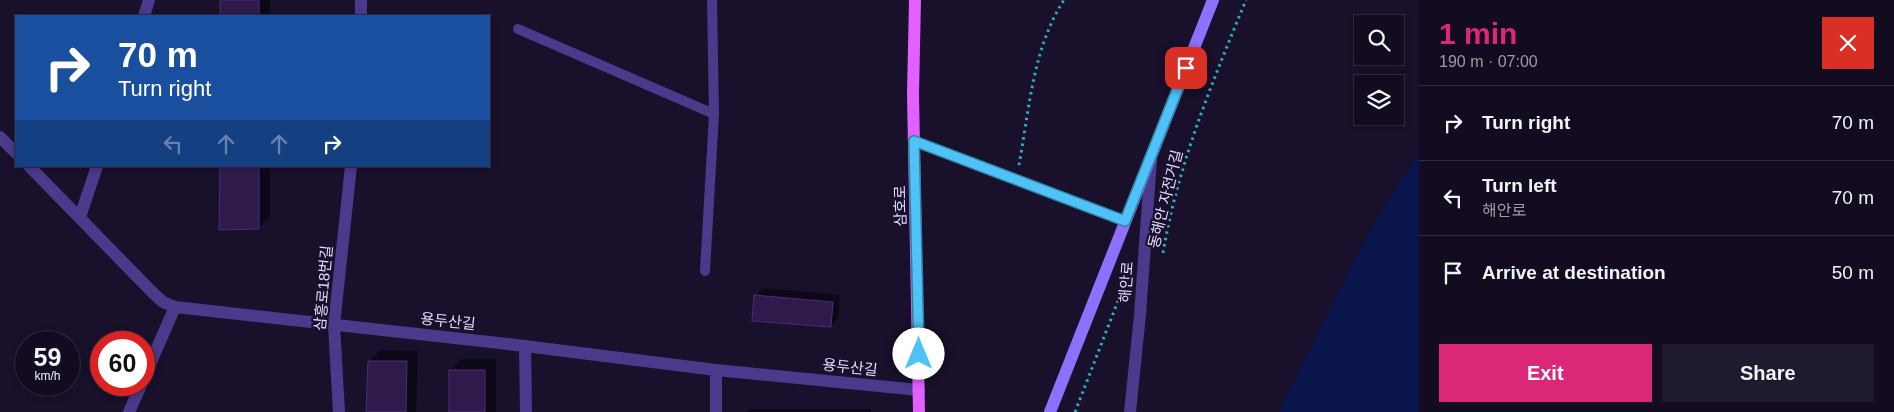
<!DOCTYPE html>
<meta charset="utf-8">
<style>
body{margin:0;font-family:Helvetica,"Noto Sans KR",sans-serif;background:#201a2d;color:#f1f3f6;height:100vh;display:flex;flex-direction:column;font-size:19px;white-space:nowrap}
*{box-sizing:border-box;margin:0}
p{font-size:16px;color:#9d9ba5}
.icon{flex:none;width:28px;height:28px;fill:none;stroke:currentColor;stroke-width:2;stroke-linecap:round;stroke-linejoin:round}
.map{position:relative;flex:1;overflow:hidden}
.panel{display:flex;flex-direction:column;background:#130c20;width:475px}
.panel>*{flex:none}
.top-card{position:absolute;left:15px;top:15px;width:475px;height:152px;border-radius:0px;box-shadow:0 2px 8px #0003,0 0 0 1px #322c3e;background:#1a4fa0;color:#fff;overflow:hidden}
.controls{position:absolute;left:1354px;top:15px;display:grid;gap:10px}
.controls a{display:grid;place-items:center;width:50px;height:50px;border-radius:0px;background:#130c20;box-shadow:0 2px 8px #0003,0 0 0 1px #322c3e;font-size:25px}
.speed{position:absolute;left:15px;top:331px;display:flex;gap:10px;font-size:25px;font-weight:700;text-align:center}
.speed>*{display:grid;place-content:center;width:65px;height:65px;border-radius:50%;background:#130c20;box-shadow:0 2px 8px #0003,0 0 0 1px #322c3e;line-height:1}
.speed small{font-size:12px;font-weight:400}
.speed .limit{border:8px solid #d22;background:#fff;color:#111}
.pin{position:absolute;display:grid;place-items:center;width:42px;height:42px;color:#fff;margin:-21px;border-radius:10px;box-shadow:0 2px 8px #0006}
.me{position:absolute;width:55px;margin:-28px;rotate:0deg;stroke-linejoin:round;filter:drop-shadow(0 0 4px #0008)}
.turn{display:flex;align-items:center;gap:18px;height:105px;padding:0 20px;font-size:22px}
.turn .icon{width:65px;height:65px;stroke-width:2.5}
.turn b{display:block;font-size:35px;line-height:42px}
.lanes{display:flex;align-items:center;height:48px;padding:0 20px;background:#0003;justify-content:center;gap:25px;direction:ltr}
.lanes .off{opacity:.35}
.round{display:grid;place-items:center;flex:none;width:52px;height:52px;border-radius:0px;background:#201a2d}
.overview{display:flex;align-items:center;justify-content:space-between;height:85px;padding:0 20px}
h1{font-size:30px;font-weight:700;line-height:38px;color:#db2777}
.primary-button{display:flex;gap:10px;margin-top:auto;padding:10px 20px}
.primary-button a{flex:1;height:58px;border-radius:0px;background:#db2777;color:#fff;font-size:20px;font-weight:700;line-height:58px;text-align:center}
.primary-button a+a{background:#201a2d;color:#f1f3f6}
ul{padding:0;list-style:none}
li{display:flex;align-items:center;gap:15px;height:75px;padding:0 20px;border-top:1px solid #322c3e}
li div{flex:1}
li b{display:block;font-size:19px}
li em{font-style:normal}
main{display:flex;flex:1;min-height:0}
.map>svg:first-child{display:block}
</style>
<main>
<div class="map">
<svg width="1419" height="412" viewBox="0 0 1419 412">
<rect width="100%" height="100%" fill="#19102b"/>
<path fill="#09154a" d="M 1419,152 L 1419,412 L 1279,412 L 1324,319 L 1373,225 Z"/>
<path fill="#0007" d="M 221,0 L 270,0 L 270,16 L 221,16 Z
M 221,166 L 270,166 L 270,217 L 258,228 Z
M 763,288 L 840,295 L 838,318 L 831,326 L 756,296 Z
M 381,350 L 418,351 L 416,412 L 368,412 L 369,361 Z
M 462,359 L 496,359 L 496,412 L 450,412 L 450,370 Z
M 749,409 L 871,409 L 871,412 L 747,412 Z"/>
<path fill="#2e1b4c" stroke="#4a2c79" d="M 220,0 L 259,0 L 259,16 L 220,16 Z
M 220,166 L 259,166 L 259,229 L 219,230 Z
M 754,295 L 833,302 L 831,327 L 752,321 Z
M 368,361 L 407,361 L 406,412 L 366,412 Z
M 449,370 L 485,370 L 485,412 L 449,412 Z"/>
<g fill="none" stroke-linecap="round" stroke-linejoin="round">
<path stroke="#2caec0" stroke-width="3" stroke-dasharray="2.5 4" stroke-linecap="butt" d="M 1019,165 C 1029,111 1033,47 1064,0
M 1163,253 C 1178,164 1212,83 1246,0
M 1075,412 L 1118,301 L 1126,302"/>
<path stroke="#4b398b" stroke-width="10" d="M 518,29 L 714,114
M 915,141 L 1125,221
M 705,271 L 714,114 L 712,0"/>
<path stroke="#4b398b" stroke-width="12" d="M 361,0 L 361,16
M 144,16 L 149,0
M 0,137 L 16,153
M 29,166 L 153,293 L 163,302 L 175,307 L 525,346 L 716,370 L 919,390
M 80,217 L 97,166
M 525,346 L 526,412
M 144,378 L 175,307
M 129,412 L 141,385
M 339,412 L 334,325 L 351,166
M 716,412 L 716,370
M 1130,412 L 1140,315 L 1151,160"/>
<path stroke="#8e70ff" stroke-width="12" d="M 1050,412 L 1213,0"/>
<path stroke="#e160ff" stroke-width="12" d="M 915,0 L 913,94 L 919,412"/>
</g>
<g fill="none" stroke-linecap="round" stroke-linejoin="round">
<defs>
<path id="route" d="M 919,354 L 914,141 L 1125,221 L 1186,68"/>
</defs>
<use href="#route" stroke="#337fa1" stroke-width="12"/>
<use href="#route" stroke="#4fc3f7" stroke-width="9"/>
</g>
<g text-anchor="middle" dominant-baseline="central" stroke-width="4.5" stroke-linejoin="round" paint-order="stroke">
<g font-size="15" fill="#e5d9ff" stroke="#19102b">
<text transform="translate(1165 199) rotate(-76)">동해안 자전거길</text>
<text transform="translate(900 206) rotate(-91)">삼호로</text>
<text transform="translate(1126 282) rotate(-86)">해안로</text>
<text transform="translate(323 288) rotate(-85)">삼흥로18번길</text>
<text transform="translate(448 321) rotate(6)">용두산길</text>
<text transform="translate(850 367) rotate(6)">용두산길</text>
</g>
</g>
</svg>
<div class="controls">
<a><svg class="icon" aria-label="search" viewBox="0 0 24 24"><circle cx="10" cy="10" r="6"/><path d="M15 15l6 6"/></svg></a>
<a><svg class="icon" aria-label="layers" viewBox="0 0 24 24"><path d="M12 4l9 5-9 5-9-5zM3 14l9 5 9-5"/></svg></a>
</div>
<div class="speed"><div>59<small>km/h</small></div><div class="limit">60</div></div>
<div class="pin" style="left:1186px;top:68px;background:#d93025"><svg class="icon" aria-label="arrive" viewBox="0 0 24 24"><path d="M6 21V4h12l-3 4 3 4H6"/></svg></div>
<svg class="me" style="left:919px;top:354px" viewBox="-20 -20 40 40"><circle r="19" fill="#fff"/><path d="M0-13L10 11 0 6-10 11z" fill="#4fc3f7"/></svg>
<div class="top-card">
<div class="turn"><svg class="icon" aria-label="right" viewBox="0 0 24 24"><path d="M7 20v-9h11M14 6l5 5-5 5"/></svg><div><b>70 m</b>Turn right</div></div>
<div class="lanes"><svg class="icon off" aria-label="left" viewBox="0 0 24 24"><path d="M17 20v-9H6M10 6l-5 5 5 5"/></svg><svg class="icon off" aria-label="ahead" viewBox="0 0 24 24"><path d="M12 20V5M6 11l6-6 6 6"/></svg><svg class="icon off" aria-label="ahead" viewBox="0 0 24 24"><path d="M12 20V5M6 11l6-6 6 6"/></svg><svg class="icon" aria-label="right" viewBox="0 0 24 24"><path d="M7 20v-9h11M14 6l5 5-5 5"/></svg></div>
</div>
</div>
<section class="panel">
<div class="overview"><div><h1>1 min</h1><p>190 m · 07:00</p></div><a class="round" style="background:#d93025;color:#fff"><svg class="icon" aria-label="close" viewBox="0 0 24 24"><path d="M6 6l12 12M18 6L6 18"/></svg></a></div>
<ul>
<li><svg class="icon" aria-label="right" viewBox="0 0 24 24"><path d="M7 20v-9h11M14 6l5 5-5 5"/></svg><div><b>Turn right</b></div><em>70 m</em></li>
<li><svg class="icon" aria-label="left" viewBox="0 0 24 24"><path d="M17 20v-9H6M10 6l-5 5 5 5"/></svg><div><b>Turn left</b><p>해안로</p></div><em>70 m</em></li>
<li><svg class="icon" aria-label="arrive" viewBox="0 0 24 24"><path d="M6 21V4h12l-3 4 3 4H6"/></svg><div><b>Arrive at destination</b></div><em>50 m</em></li>
</ul>
<div class="primary-button"><a>Exit</a><a>Share</a></div>
</section>
</main>
